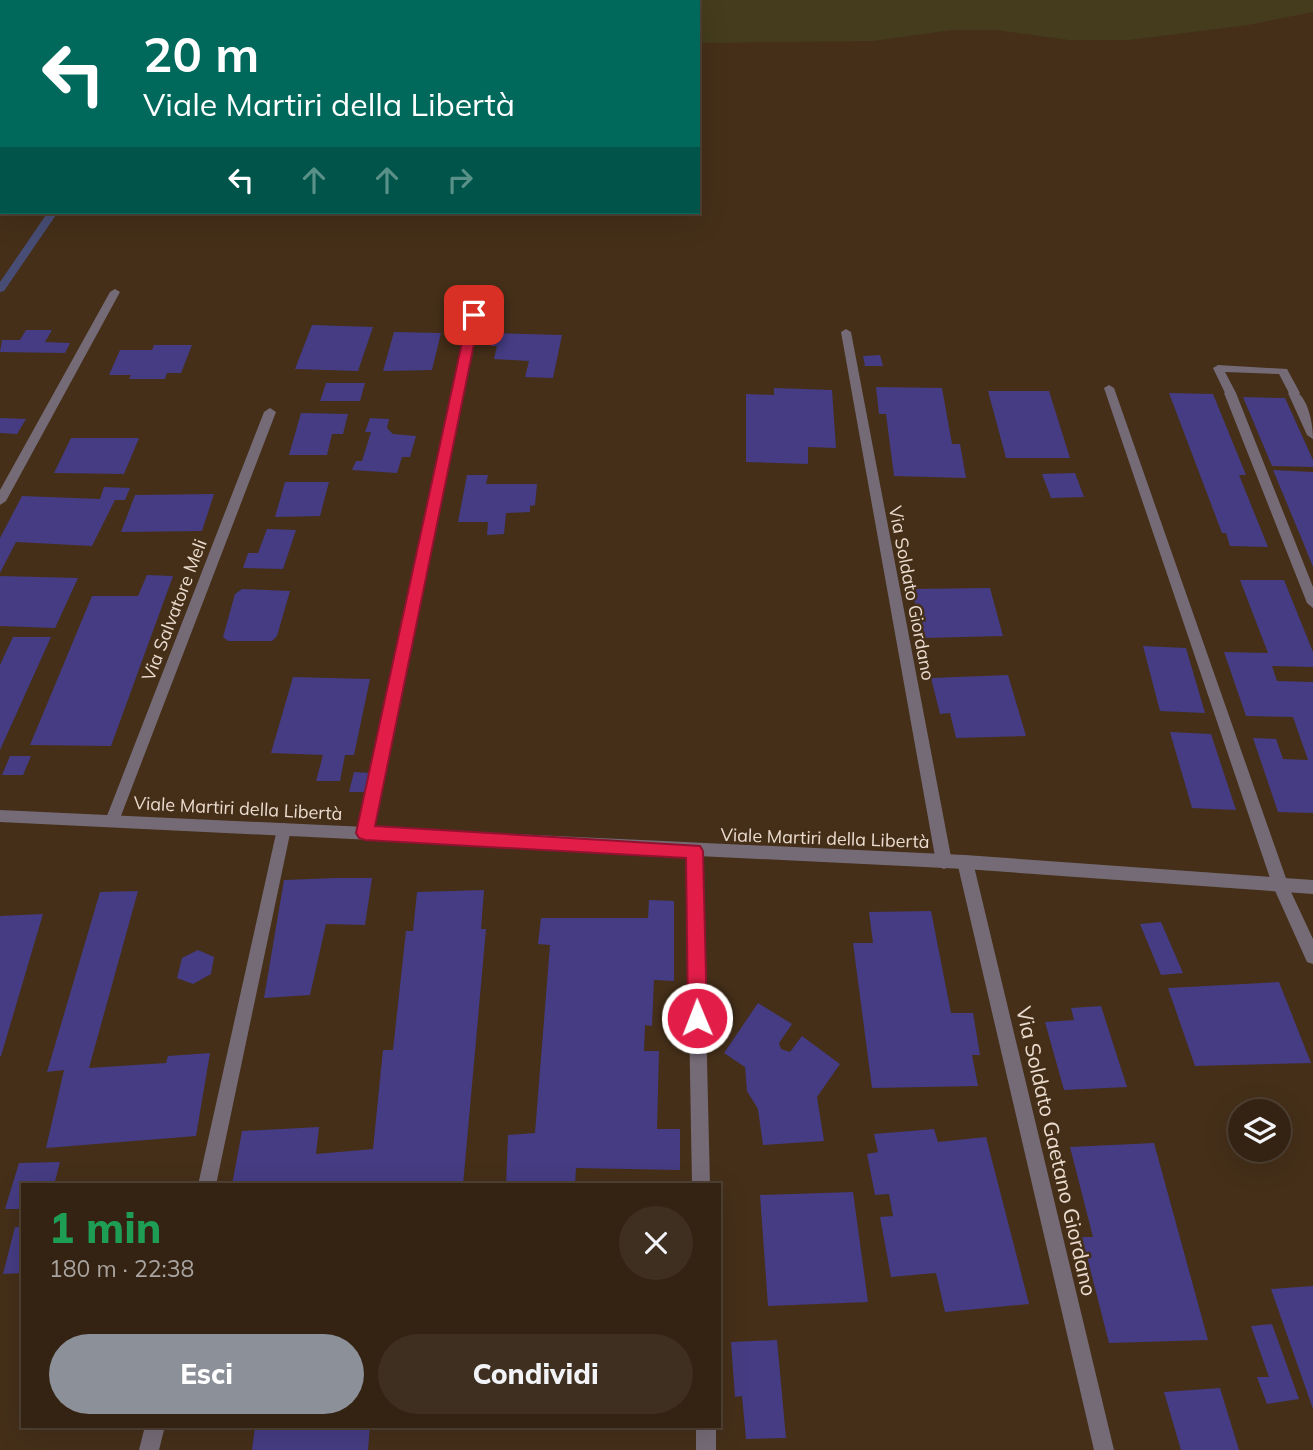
<!DOCTYPE html>
<html lang="it">
<meta charset="utf-8">
<style>
body{margin:0;font-family:Mulish,sans-serif;background:#3f2f21;color:#f1f3f6;height:100vh;display:flex;flex-direction:column;font-size:26px;white-space:nowrap}
*{box-sizing:border-box;margin:0}
p{font-size:23px;color:#a9a4a0}
.icon{flex:none;width:38px;height:38px;fill:none;stroke:currentColor;stroke-width:2;stroke-linecap:round;stroke-linejoin:round}
.map{position:relative;flex:1;overflow:hidden}
.details{position:absolute;left:21px;top:1183px;width:700px;height:245px;display:flex;flex-direction:column;background:#342313;border-radius:0px;box-shadow:0 7px 28px #0002,0 0 0 2px #4e4033}
.details>*{flex:none}
.banner{position:absolute;left:0px;top:0px;width:700px;height:214px;box-shadow:0 7px 28px #0002,0 0 0 2px #4e4033;background:#00695c;color:#fff;overflow:hidden}
.tools{position:absolute;left:1228px;top:1099px;display:grid;gap:14px}
.tools a{display:grid;place-items:center;width:63px;height:63px;border-radius:50%;background:#342313;box-shadow:0 7px 28px #0002,0 0 0 2px #4e4033;font-size:35px}
.pin{position:absolute;display:grid;place-items:center;width:60px;height:60px;color:#fff;margin:-30px;border-radius:14px;box-shadow:0 4px 10px #0006}
.me{position:absolute;width:77px;margin:-38px;rotate:359deg;stroke-linejoin:round;filter:drop-shadow(0 0 5px #0008)}
.turn{display:flex;align-items:center;gap:24px;height:147px;padding:0 28px;font-size:32px}
.turn .icon{width:91px;height:91px;stroke-width:2.5}
.turn b{display:block;font-size:49px;line-height:60px}
.lanes{display:flex;align-items:center;height:66px;padding:0 28px;background:#0003;justify-content:center;gap:35px;direction:ltr}
.lanes .off{opacity:.35}
.round{display:grid;place-items:center;flex:none;width:74px;height:74px;border-radius:37px;background:#3f2f21}
.overview{display:flex;align-items:center;justify-content:space-between;height:119px;padding:0 28px}
h1{font-size:42px;font-weight:800;line-height:52px;color:#1e9e55}
.cta{display:flex;gap:14px;margin-top:auto;padding:14px 28px}
.cta a{flex:1;height:80px;border-radius:42px;background:#8c9099;color:#fff;font-size:28px;font-weight:800;line-height:80px;text-align:center}
.cta a+a{background:#3f2f21;color:#f1f3f6}
.map>svg:first-child{display:block}
</style>
<div class="map">
<svg width="1313" height="1450" viewBox="0 0 1313 1450">
<rect width="100%" height="100%" fill="#452f19"/>
<path fill="#443c1c" d="M 0,0 L 1313,0 L 1313,12 L 1248,25 L 1129,40 L 1069,40 L 996,30 L 952,30 L 873,41 L 698,43 L 698,2 L 2,2 L 0,47 Z"/>
<g fill="none" stroke-linecap="round" stroke-linejoin="round">
<path fill="#484d75" fill-rule="evenodd" d="M 48,212 L 58,212 L 4,291 L 0,292 L 0,282 Z"/>
<path fill="#02104e" fill-rule="evenodd" d="M 111,0 L 137,0 L 110,2 Z"/>
</g>
<path fill="#453c83" d="M 312,325 L 373,327 L 358,371 L 295,369 Z
M 26,330 L 52,330 L 45,342 L 70,343 L 65,353 L 0,352 L 2,340 L 20,340 Z
M 394,332 L 441,333 L 432,370 L 383,371 Z
M 494,333 L 562,335 L 553,378 L 525,377 L 529,361 L 494,359 L 497,346 L 491,346 Z
M 154,345 L 192,345 L 181,373 L 167,373 L 165,379 L 129,379 L 131,375 L 109,375 L 120,350 L 152,350 Z
M 880,355 L 883,366 L 865,366 L 863,356 Z
M 326,383 L 365,383 L 360,401 L 320,401 Z
M 876,387 L 942,388 L 952,444 L 960,444 L 966,478 L 894,476 L 886,414 L 879,414 Z
M 774,388 L 832,390 L 836,448 L 808,447 L 808,464 L 746,462 L 746,394 L 774,395 Z
M 988,391 L 1049,391 L 1070,458 L 1006,458 Z
M 1169,393 L 1213,394 L 1246,475 L 1239,475 L 1268,547 L 1230,546 L 1226,533 L 1222,533 Z
M 1243,397 L 1285,398 L 1313,460 L 1313,467 L 1272,466 Z
M 301,413 L 348,414 L 343,434 L 332,434 L 327,455 L 289,455 Z
M 0,418 L 26,419 L 17,434 L 0,433 Z
M 370,418 L 389,419 L 387,428 L 393,434 L 416,436 L 410,457 L 402,457 L 397,473 L 352,470 L 356,461 L 362,461 L 371,432 L 365,432 Z
M 71,438 L 139,438 L 124,474 L 54,473 Z
M 1273,470 L 1313,472 L 1313,567 L 1303,542 Z
M 1075,473 L 1084,497 L 1051,498 L 1042,474 Z
M 467,475 L 488,475 L 486,484 L 537,484 L 535,505 L 530,506 L 530,512 L 506,513 L 504,534 L 487,535 L 488,522 L 458,522 Z
M 285,482 L 329,482 L 320,516 L 275,517 Z
M 104,487 L 130,488 L 125,500 L 115,500 L 92,546 L 16,542 L 0,573 L 0,538 L 22,496 L 100,499 Z
M 214,494 L 202,531 L 121,532 L 135,495 Z
M 267,529 L 296,530 L 283,569 L 243,568 L 248,553 L 258,553 Z
M 147,575 L 173,576 L 111,746 L 30,745 L 92,596 L 138,596 Z
M 0,576 L 78,578 L 55,628 L 0,626 Z
M 1240,580 L 1284,580 L 1313,652 L 1313,667 L 1272,666 L 1277,681 L 1313,682 L 1313,813 L 1278,812 L 1253,738 L 1276,739 L 1283,759 L 1308,760 L 1293,717 L 1246,716 L 1224,652 L 1268,653 Z
M 990,588 L 1003,636 L 922,638 L 912,589 Z
M 242,589 L 290,591 L 277,636 L 272,641 L 228,641 L 223,637 L 235,594 Z
M 13,637 L 51,637 L 0,750 L 0,665 Z
M 1143,646 L 1186,648 L 1205,713 L 1160,711 Z
M 1008,675 L 1026,736 L 956,738 L 950,713 L 940,714 L 931,678 Z
M 293,677 L 370,679 L 354,755 L 345,755 L 340,781 L 316,781 L 323,755 L 271,753 Z
M 1170,732 L 1211,734 L 1236,810 L 1192,808 Z
M 10,756 L 31,756 L 23,775 L 2,775 Z
M 354,772 L 371,773 L 367,792 L 349,792 Z
M 336,878 L 372,878 L 365,925 L 326,924 L 310,995 L 264,998 L 284,880 Z
M 484,890 L 481,929 L 486,929 L 463,1185 L 232,1185 L 242,1131 L 319,1127 L 316,1154 L 373,1149 L 383,1050 L 393,1050 L 406,931 L 413,931 L 417,892 Z
M 138,891 L 89,1068 L 166,1063 L 168,1056 L 210,1053 L 196,1136 L 46,1148 L 64,1070 L 47,1072 L 100,892 Z
M 649,900 L 674,901 L 674,981 L 654,980 L 652,1026 L 645,1025 L 644,1051 L 659,1051 L 657,1129 L 680,1129 L 680,1170 L 576,1168 L 575,1185 L 506,1185 L 508,1135 L 535,1133 L 550,945 L 538,944 L 541,918 L 648,918 Z
M 931,911 L 951,1013 L 973,1013 L 980,1055 L 972,1055 L 978,1086 L 872,1088 L 853,943 L 873,943 L 869,912 Z
M 43,914 L 1,1056 L 0,1056 L 0,916 Z
M 1161,922 L 1183,973 L 1161,975 L 1140,924 Z
M 198,950 L 214,957 L 211,974 L 193,984 L 177,978 L 182,958 Z
M 1279,982 L 1311,1063 L 1195,1066 L 1168,988 Z
M 758,1003 L 792,1024 L 779,1043 L 781,1049 L 790,1052 L 802,1036 L 840,1064 L 817,1097 L 824,1141 L 763,1145 L 758,1109 L 747,1091 L 745,1067 L 724,1053 Z
M 1101,1006 L 1127,1087 L 1064,1090 L 1045,1022 L 1074,1020 L 1071,1008 Z
M 934,1129 L 938,1142 L 986,1137 L 1029,1304 L 945,1312 L 936,1273 L 891,1277 L 880,1217 L 893,1216 L 889,1194 L 875,1195 L 867,1154 L 878,1152 L 874,1134 Z
M 1154,1143 L 1208,1340 L 1109,1343 L 1082,1237 L 1093,1237 L 1070,1147 Z
M 60,1162 L 54,1185 L 23,1185 L 23,1209 L 5,1209 L 19,1163 Z
M 853,1192 L 868,1302 L 768,1306 L 760,1195 Z
M 15,1227 L 23,1227 L 23,1273 L 3,1274 Z
M 1313,1286 L 1313,1409 L 1271,1289 Z
M 1272,1324 L 1299,1399 L 1267,1404 L 1257,1377 L 1269,1377 L 1251,1326 Z
M 777,1340 L 786,1438 L 746,1439 L 742,1396 L 735,1397 L 731,1342 Z
M 1220,1388 L 1239,1450 L 1181,1450 L 1164,1392 Z
M 255,1426 L 370,1426 L 368,1450 L 252,1450 Z"/>
<g fill="none" stroke-linecap="round" stroke-linejoin="round">
<path fill="#756b77" fill-rule="evenodd" d="M 1218,365 L 1287,369 L 1300,393 L 1298,395 L 1290,395 L 1279,374 L 1225,372 L 1236,393 L 1234,395 L 1226,395 L 1213,368 Z
M 1109,385 L 1114,388 L 1288,884 L 1285,889 L 1280,891 L 1275,889 L 1272,884 L 1104,388 Z"/>
<path fill="#756b77" fill-rule="evenodd" d="M 115,289 L 120,292 L 6,501 L 0,505 L 0,490 L 110,292 Z
M 474,312 L 479,315 L 372,833 L 370,837 L 365,839 L 360,837 L 358,833 L 469,315 Z
M 846,329 L 851,332 L 952,862 L 949,867 L 944,869 L 939,867 L 936,862 L 841,332 Z
M 1230,390 L 1236,393 L 1313,587 L 1313,608 L 1307,603 L 1224,393 Z
M 1294,390 C 1308,397 1313,423 1313,439 L 1307,435 L 1288,393 Z
M 270,408 L 276,412 L 119,821 L 117,825 L 112,827 L 107,825 L 105,821 L 264,412 Z
M 284,823 L 289,825 L 291,829 L 216,1185 L 198,1185 L 277,829 L 279,825 Z
M 694,845 L 699,846 L 702,851 L 710,1185 L 692,1185 L 686,851 L 689,846 Z
M 965,855 L 970,857 L 973,862 L 1114,1450 L 1094,1450 L 957,862 L 960,857 Z
M 1280,877 L 1285,879 L 1313,939 L 1313,964 L 1307,962 L 1272,884 L 1275,879 Z
M 145,1426 L 165,1426 L 159,1450 L 139,1450 Z
M 696,1426 L 716,1426 L 716,1450 L 696,1450 Z"/>
<path fill="#756b77" fill-rule="evenodd" d="M 0,810 L 965,855 L 1313,880 L 1313,894 L 965,869 L 0,822 Z"/>
</g>
<path fill="#e11d48" stroke="#92132f" stroke-width="2" d="M 474,312 L 480,315 L 375,826 L 700,846 L 703,851 L 707,1018 L 704,1024 L 697,1027 L 691,1024 L 688,1018 L 686,858 L 365,840 L 359,838 L 356,833 L 468,315 Z"/>
<g text-anchor="middle" dominant-baseline="central" stroke-width="5" stroke-linejoin="round" paint-order="stroke">
<g font-size="18" fill="#ebdccf" stroke="#452f19">
<text transform="translate(912 593) rotate(79)">Via Soldato Giordano</text>
<text transform="translate(174 610) rotate(-69)">Via Salvatore Meli</text>
<text transform="translate(238 808) rotate(3)">Viale Martiri della Libertà</text>
<text transform="translate(825 838) rotate(2)">Viale Martiri della Libertà</text>
</g>
<g font-size="21" fill="#ebdccf" stroke="#452f19">
<text transform="translate(1057 1151) rotate(77)">Via Soldato Gaetano Giordano</text>
</g>
</g>
</svg>
<div class="tools">
<a><svg class="icon" aria-label="layers" viewBox="0 0 24 24"><path d="M12 4l9 5-9 5-9-5zM3 14l9 5 9-5"/></svg></a>
</div>
<div class="pin" style="left:474px;top:315px;background:#d93025"><svg class="icon" aria-label="arrive" viewBox="0 0 24 24"><path d="M6 21V4h12l-3 4 3 4H6"/></svg></div>
<svg class="me" style="left:697px;top:1018px" viewBox="-20 -20 40 40"><circle r="17" fill="#e11d48" stroke="#fff" stroke-width="3"/><path d="M0-11L8 9 0 5-8 9z" fill="#fff"/></svg>
<div class="banner">
<div class="turn"><svg class="icon" aria-label="left" viewBox="0 0 24 24"><path d="M17 20v-9H6M10 6l-5 5 5 5"/></svg><div><b>20 m</b>Viale Martiri della Libertà</div></div>
<div class="lanes"><svg class="icon" aria-label="left" viewBox="0 0 24 24"><path d="M17 20v-9H6M10 6l-5 5 5 5"/></svg><svg class="icon off" aria-label="ahead" viewBox="0 0 24 24"><path d="M12 20V5M6 11l6-6 6 6"/></svg><svg class="icon off" aria-label="ahead" viewBox="0 0 24 24"><path d="M12 20V5M6 11l6-6 6 6"/></svg><svg class="icon off" aria-label="right" viewBox="0 0 24 24"><path d="M7 20v-9h11M14 6l5 5-5 5"/></svg></div>
</div>
<section class="details">
<div class="overview"><div><h1>1 min</h1><p>180 m · 22:38</p></div><a class="round"><svg class="icon" aria-label="close" viewBox="0 0 24 24"><path d="M6 6l12 12M18 6L6 18"/></svg></a></div>
<div class="cta"><a>Esci</a><a>Condividi</a></div>
</section>
</div>
